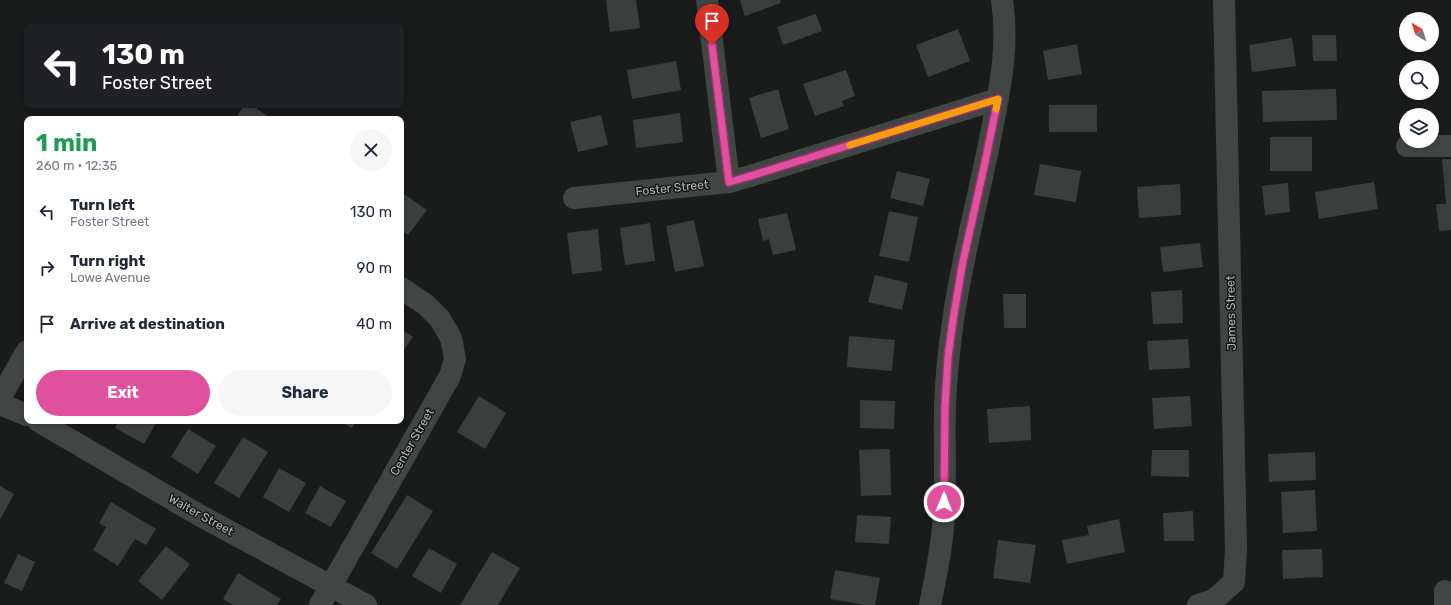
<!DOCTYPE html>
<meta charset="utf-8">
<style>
body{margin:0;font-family:Rubik,sans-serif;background:#f6f6f7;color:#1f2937;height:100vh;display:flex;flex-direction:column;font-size:15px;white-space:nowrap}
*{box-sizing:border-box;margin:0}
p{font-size:13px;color:#747a83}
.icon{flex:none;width:22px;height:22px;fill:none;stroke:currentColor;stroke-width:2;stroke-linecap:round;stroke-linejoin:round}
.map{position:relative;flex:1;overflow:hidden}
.details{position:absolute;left:24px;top:116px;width:380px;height:308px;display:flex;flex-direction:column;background:#fff;border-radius:8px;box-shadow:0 2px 6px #0003}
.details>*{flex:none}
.banner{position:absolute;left:24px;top:24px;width:380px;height:84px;border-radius:8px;box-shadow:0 2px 6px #0003;background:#202124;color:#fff;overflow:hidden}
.needle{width:26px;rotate:322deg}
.fabs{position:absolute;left:1399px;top:12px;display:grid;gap:8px}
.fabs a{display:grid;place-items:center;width:40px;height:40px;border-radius:50%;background:#fff;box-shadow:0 2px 6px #0003;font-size:20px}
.pin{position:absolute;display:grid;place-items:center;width:34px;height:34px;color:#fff;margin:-41px -17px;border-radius:50% 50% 50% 0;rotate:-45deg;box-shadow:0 0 4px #0007}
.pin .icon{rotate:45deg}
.me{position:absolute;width:44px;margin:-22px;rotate:1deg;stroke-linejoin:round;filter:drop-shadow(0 0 3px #0008)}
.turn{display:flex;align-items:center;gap:14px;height:84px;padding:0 12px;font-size:18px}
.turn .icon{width:52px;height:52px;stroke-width:2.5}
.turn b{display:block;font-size:28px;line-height:34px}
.round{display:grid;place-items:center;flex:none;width:42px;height:42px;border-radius:21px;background:#f6f6f7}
.summary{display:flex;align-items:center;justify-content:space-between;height:68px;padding:0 12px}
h1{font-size:24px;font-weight:700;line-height:30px;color:#1e9e55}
.primary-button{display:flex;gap:8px;margin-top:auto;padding:8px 12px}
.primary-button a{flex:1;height:46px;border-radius:24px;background:#df509e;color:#fff;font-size:16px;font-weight:700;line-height:46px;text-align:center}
.primary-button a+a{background:#f6f6f7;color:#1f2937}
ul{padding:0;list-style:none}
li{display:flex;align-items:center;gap:12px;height:56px;padding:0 12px}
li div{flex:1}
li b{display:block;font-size:15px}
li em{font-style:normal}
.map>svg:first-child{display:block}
</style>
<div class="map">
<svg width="1451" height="605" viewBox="0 0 1451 605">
<rect width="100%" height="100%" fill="#1a1c1c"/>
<path fill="#3a3e3c" d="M 606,0 L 636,0 L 640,28 L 610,32 Z
M 740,0 L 780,0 L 781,3 L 745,16 Z
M 816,14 L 822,31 L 783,45 L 777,27 Z
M 958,29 L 970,61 L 928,77 L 916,45 Z
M 1312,35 L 1336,35 L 1337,61 L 1313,61 Z
M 1292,38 L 1296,66 L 1252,72 L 1249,45 Z
M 1077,44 L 1082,74 L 1048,80 L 1043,51 Z
M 676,61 L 681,90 L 632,99 L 627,70 Z
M 846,70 L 855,96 L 842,101 L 844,106 L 815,116 L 803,84 Z
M 778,89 L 789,129 L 761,138 L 749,98 Z
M 1336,89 L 1337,120 L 1263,122 L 1262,91 Z
M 244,105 L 260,105 L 257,109 L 272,119 L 235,119 Z
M 1049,105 L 1097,105 L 1097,132 L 1049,132 Z
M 680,113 L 683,142 L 636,148 L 633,120 Z
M 601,115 L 608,145 L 578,152 L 570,122 Z
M 1270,137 L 1312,137 L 1312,171 L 1270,171 Z
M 1442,159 L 1451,159 L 1451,230 L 1439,231 L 1436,204 L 1446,204 Z
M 1040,164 L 1081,171 L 1076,202 L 1034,195 Z
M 897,171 L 930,179 L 923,206 L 890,198 Z
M 1374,182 L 1378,209 L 1319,219 L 1315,192 Z
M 1288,183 L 1290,212 L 1265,215 L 1262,186 Z
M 1180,184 L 1181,215 L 1139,218 L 1137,187 Z
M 401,192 L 427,210 L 408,235 L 401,230 Z
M 889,211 L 918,217 L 909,262 L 879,256 Z
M 787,213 L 796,250 L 773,255 L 769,239 L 763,241 L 758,219 Z
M 694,220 L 704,266 L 675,272 L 666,226 Z
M 650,223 L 655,261 L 625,265 L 620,228 Z
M 598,229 L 602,271 L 572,274 L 567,233 Z
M 1200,243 L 1203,267 L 1163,272 L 1160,247 Z
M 875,275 L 908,283 L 902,310 L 868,302 Z
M 1182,290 L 1183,323 L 1153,324 L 1151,292 Z
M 1003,294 L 1026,294 L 1026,328 L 1004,328 Z
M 401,329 L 413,337 L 401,354 Z
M 849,336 L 895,340 L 892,371 L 847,367 Z
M 1188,339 L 1190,368 L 1149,370 L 1147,341 Z
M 479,396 L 506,413 L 485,449 L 457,432 Z
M 1190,396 L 1192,426 L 1154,429 L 1152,398 Z
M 860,400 L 895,401 L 894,429 L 860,428 Z
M 1030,406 L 1031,440 L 989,443 L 987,409 Z
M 119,421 L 157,421 L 144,444 L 115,428 Z
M 339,421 L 356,421 L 352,428 Z
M 188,429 L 216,446 L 198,474 L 171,457 Z
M 243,437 L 268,452 L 239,498 L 214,483 Z
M 890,449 L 891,495 L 861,496 L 859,450 Z
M 1152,450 L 1189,450 L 1189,477 L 1151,476 Z
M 1315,452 L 1316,480 L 1269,482 L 1268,454 Z
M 279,468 L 306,483 L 289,512 L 263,497 Z
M 0,486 L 14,494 L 0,520 Z
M 320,486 L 346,501 L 331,527 L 305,513 Z
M 1315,490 L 1317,531 L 1283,533 L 1281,492 Z
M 407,495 L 433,511 L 397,569 L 371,553 Z
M 111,502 L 156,529 L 146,545 L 135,539 L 118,566 L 93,550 L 106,527 L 99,523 Z
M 1193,511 L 1194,541 L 1164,541 L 1163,513 Z
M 857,515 L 891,517 L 889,544 L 855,542 Z
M 1119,519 L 1125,552 L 1067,564 L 1062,540 L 1089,535 L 1087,526 Z
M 998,540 L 1036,545 L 1030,583 L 993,578 Z
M 166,546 L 190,564 L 162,600 L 138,581 Z
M 429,548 L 457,564 L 441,593 L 412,576 Z
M 1322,549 L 1323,577 L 1283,579 L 1282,550 Z
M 492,552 L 520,568 L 498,605 L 460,605 Z
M 18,554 L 35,562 L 22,591 L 4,583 Z
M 835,570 L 880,578 L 875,605 L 865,605 L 830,599 Z
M 238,573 L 281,599 L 277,605 L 233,605 L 223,599 Z"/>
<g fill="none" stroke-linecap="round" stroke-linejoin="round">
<path stroke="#414644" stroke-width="22" d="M 707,0 L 729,182
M 1407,146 L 1451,146
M 574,198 L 729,182 L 747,177 L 998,99
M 0,398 L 27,351
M 0,404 L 27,415
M 38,421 L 199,515 L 366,605
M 1445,591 L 1445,605
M 320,605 L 450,376 L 455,359 L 451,338 L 440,319 L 425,304 L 401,288
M 930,605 C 936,576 942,547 944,517 C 946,480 944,443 945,406 C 946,378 949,349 953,321 C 962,258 979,196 991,134 C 1000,87 1009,48 1002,0
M 1198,605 L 1214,600 L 1234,582 L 1236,549 L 1224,0"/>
</g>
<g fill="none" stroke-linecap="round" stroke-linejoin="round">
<defs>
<path id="route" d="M 712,45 L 729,182 L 747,177 L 998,99 L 984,167 L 962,266 L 953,320 L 948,357 L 945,407 L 944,502"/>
</defs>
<use href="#route" stroke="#913467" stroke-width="10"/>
<use href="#route" stroke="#df509e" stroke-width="7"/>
<path stroke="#f59e0b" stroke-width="7" d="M 850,145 L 998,99 L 996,109"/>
</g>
<g text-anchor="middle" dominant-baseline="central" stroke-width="3" stroke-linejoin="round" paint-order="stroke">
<g font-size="12" fill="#aebab4" stroke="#151717">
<text transform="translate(672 188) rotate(-6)">Foster Street</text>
<text transform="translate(1231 313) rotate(-91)">James Street</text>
<text transform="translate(412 442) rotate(-60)">Center Street</text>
<text transform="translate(201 515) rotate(29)">Walter Street</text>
</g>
</g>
</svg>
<div class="fabs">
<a><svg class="needle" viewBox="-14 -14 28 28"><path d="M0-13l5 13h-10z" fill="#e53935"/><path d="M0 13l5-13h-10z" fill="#747a83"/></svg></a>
<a><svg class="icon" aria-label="search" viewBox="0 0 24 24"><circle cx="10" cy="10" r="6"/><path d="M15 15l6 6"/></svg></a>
<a><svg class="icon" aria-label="layers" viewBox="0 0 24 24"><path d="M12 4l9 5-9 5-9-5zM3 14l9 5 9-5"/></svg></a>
</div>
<div class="pin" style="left:712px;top:45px;background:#d93025"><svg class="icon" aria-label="arrive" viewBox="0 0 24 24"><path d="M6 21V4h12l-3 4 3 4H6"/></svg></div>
<svg class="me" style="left:944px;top:502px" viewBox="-20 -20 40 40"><circle r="17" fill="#df509e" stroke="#fff" stroke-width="3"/><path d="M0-11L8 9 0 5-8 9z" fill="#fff"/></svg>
<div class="banner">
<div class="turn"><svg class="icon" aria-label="left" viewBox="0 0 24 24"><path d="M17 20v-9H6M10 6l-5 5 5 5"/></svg><div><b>130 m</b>Foster Street</div></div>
</div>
<section class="details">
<div class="summary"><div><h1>1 min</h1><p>260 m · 12:35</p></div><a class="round"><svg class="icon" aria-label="close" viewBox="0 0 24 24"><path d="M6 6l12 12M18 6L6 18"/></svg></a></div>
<ul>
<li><svg class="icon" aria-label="left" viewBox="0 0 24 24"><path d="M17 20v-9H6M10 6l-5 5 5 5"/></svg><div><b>Turn left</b><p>Foster Street</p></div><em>130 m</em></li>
<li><svg class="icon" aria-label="right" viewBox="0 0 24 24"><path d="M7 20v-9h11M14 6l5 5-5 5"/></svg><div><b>Turn right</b><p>Lowe Avenue</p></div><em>90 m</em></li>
<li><svg class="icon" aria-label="arrive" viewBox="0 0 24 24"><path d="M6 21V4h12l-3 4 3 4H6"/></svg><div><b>Arrive at destination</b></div><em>40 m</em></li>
</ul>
<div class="primary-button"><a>Exit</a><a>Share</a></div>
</section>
</div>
